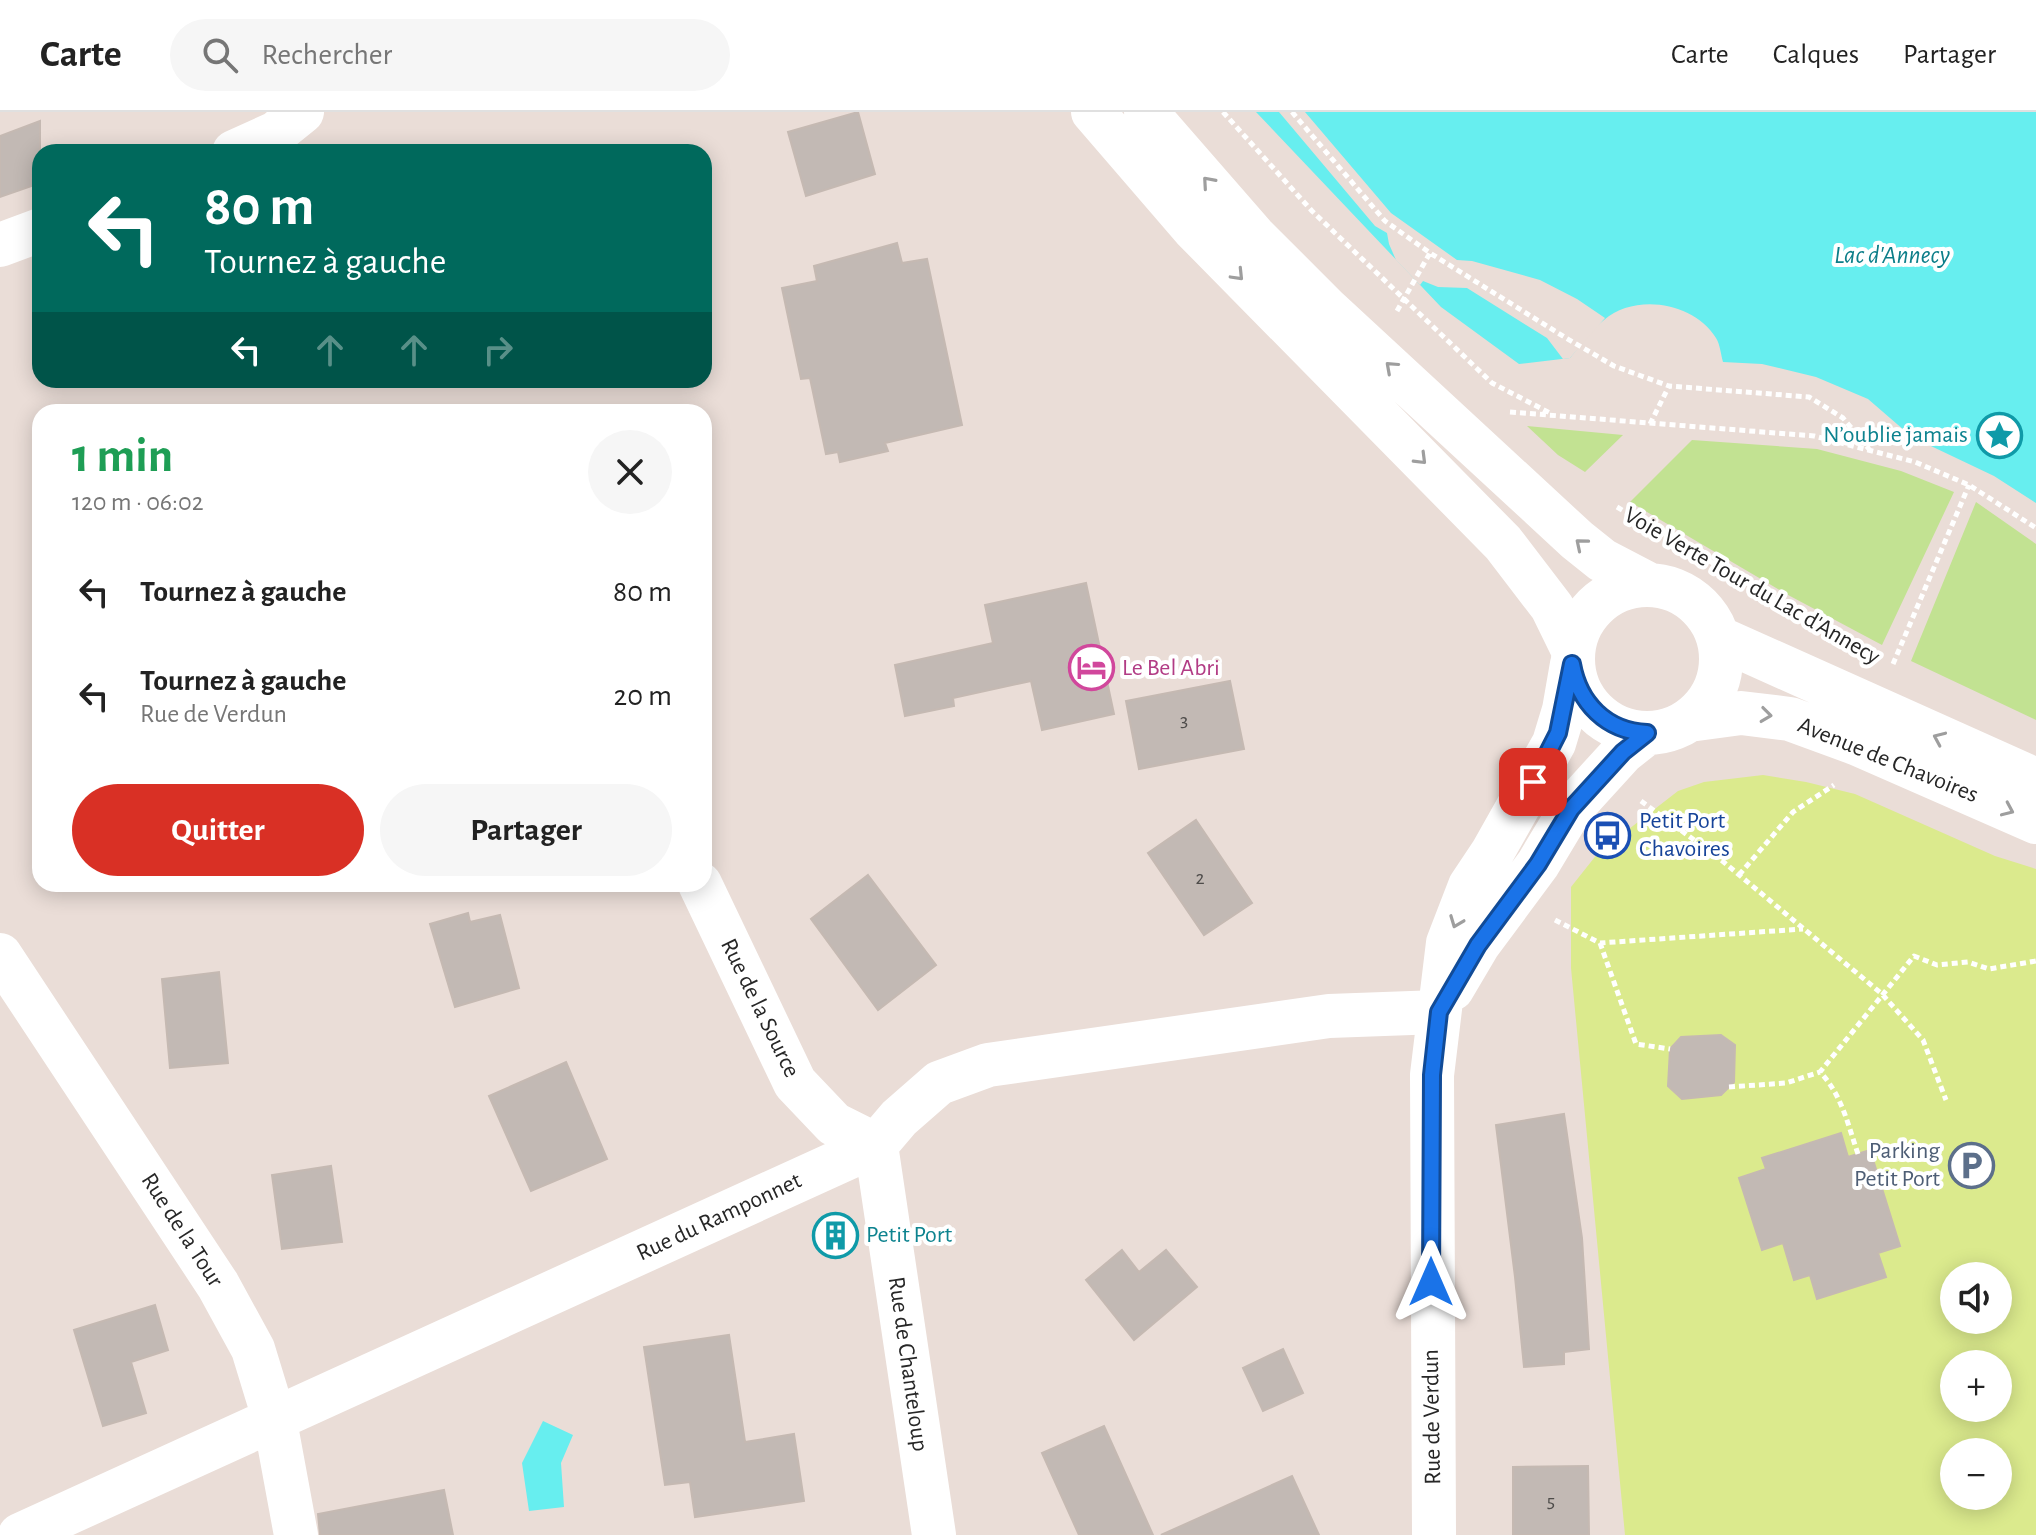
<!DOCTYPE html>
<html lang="fr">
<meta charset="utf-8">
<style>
body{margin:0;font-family:"Alegreya Sans",sans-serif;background:#f6f6f6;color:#222;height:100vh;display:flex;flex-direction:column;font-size:30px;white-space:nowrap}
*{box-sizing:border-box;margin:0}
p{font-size:26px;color:#767676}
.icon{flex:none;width:44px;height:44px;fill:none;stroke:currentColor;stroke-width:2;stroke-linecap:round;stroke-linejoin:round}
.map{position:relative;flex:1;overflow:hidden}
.panel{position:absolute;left:32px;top:292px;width:680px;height:488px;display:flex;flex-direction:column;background:#fff;border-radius:24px;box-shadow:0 4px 20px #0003}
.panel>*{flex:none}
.guide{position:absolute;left:32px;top:32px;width:680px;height:244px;border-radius:24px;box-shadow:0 4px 20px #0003;background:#00695c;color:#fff;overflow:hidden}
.tools{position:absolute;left:1940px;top:1150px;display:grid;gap:16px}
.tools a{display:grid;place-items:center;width:72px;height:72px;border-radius:50%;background:#fff;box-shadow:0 4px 20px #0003;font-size:40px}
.pin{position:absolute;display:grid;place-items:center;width:68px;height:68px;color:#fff;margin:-34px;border-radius:16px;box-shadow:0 4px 12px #0006}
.me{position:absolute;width:88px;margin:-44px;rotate:0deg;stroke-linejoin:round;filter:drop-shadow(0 0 6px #0008)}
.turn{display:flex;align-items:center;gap:28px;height:168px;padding:0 40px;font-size:36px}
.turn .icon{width:104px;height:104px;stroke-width:2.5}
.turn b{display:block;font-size:56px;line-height:68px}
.lanes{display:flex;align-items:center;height:76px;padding:0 40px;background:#0003;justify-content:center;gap:40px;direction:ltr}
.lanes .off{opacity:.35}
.round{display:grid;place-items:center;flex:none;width:84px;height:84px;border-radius:42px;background:#f6f6f6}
.summary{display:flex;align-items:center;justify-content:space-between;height:136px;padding:0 40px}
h1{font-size:48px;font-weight:600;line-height:60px;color:#1e9e55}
.cta{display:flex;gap:16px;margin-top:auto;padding:16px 40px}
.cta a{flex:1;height:92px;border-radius:48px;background:#d93025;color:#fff;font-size:32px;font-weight:600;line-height:92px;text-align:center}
.cta a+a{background:#f6f6f6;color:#222}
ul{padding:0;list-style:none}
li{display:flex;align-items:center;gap:24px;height:104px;padding:0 40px}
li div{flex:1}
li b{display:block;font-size:30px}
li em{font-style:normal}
header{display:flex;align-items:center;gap:48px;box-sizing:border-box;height:112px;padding:0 40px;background:#fff;border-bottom:2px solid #e0e0e0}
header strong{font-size:38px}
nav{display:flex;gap:44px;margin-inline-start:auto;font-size:28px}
.search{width:560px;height:72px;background:#f6f6f6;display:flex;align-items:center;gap:20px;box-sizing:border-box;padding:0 28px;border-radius:44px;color:#767676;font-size:30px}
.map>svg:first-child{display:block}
</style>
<header>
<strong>Carte</strong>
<div class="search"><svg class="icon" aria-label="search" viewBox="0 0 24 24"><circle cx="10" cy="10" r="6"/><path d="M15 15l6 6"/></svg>Rechercher</div>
<nav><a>Carte</a><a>Calques</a><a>Partager</a></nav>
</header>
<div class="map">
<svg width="2036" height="1423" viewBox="0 0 2036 1423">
<rect width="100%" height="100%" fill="#eaddd7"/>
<path fill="#c2e292" d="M 1527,314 L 1623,323 L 1585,360 L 1558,343 Z
M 1692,328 L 1817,337 L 1901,359 L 1954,380 L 1882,533 L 1790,484 L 1630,390 Z
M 1976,390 L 2036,432 L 2036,608 L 1911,549 Z"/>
<path fill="#dbea8d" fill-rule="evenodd" d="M 1763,663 L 1806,670 L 1855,682 L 1995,744 L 2036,757 L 2036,1423 L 1625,1423 L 1571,856 L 1571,775 L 1598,741 L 1678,679 L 1704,670 ZM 1954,1164 L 1998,1164 L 1998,1208 L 1954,1208 ZM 1954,1252 L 1998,1252 L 1998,1296 L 1954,1296 ZM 1954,1340 L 1998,1340 L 1998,1384 L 1954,1384 Z"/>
<path fill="#67eeef" d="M 1256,0 L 2036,0 L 2036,391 L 1994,364 L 1912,325 L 1868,287 L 1816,265 L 1762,252 L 1723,250 C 1721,243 1720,232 1716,226 C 1694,190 1635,181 1604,208 C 1591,218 1581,233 1570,246 L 1519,252 L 1441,195 Z
M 543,1309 L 573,1323 L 561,1351 L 564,1395 L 529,1399 L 522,1351 Z"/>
<path fill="#eaddd7" d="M 1279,0 L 1305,0 L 1391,101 L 1457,148 L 1472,149 L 1540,168 L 1577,187 L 1605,206 L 1570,246 L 1563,247 L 1547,226 L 1467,176 L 1438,175 L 1423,169 L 1420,173 L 1396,148 L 1389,132 L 1387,121 L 1375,114 Z"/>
<path fill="#c2b9b4" stroke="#c5b9b2" stroke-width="2" d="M 858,0 L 875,62 L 806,84 L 788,20 Z
M 40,9 L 40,71 L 0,85 L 0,24 Z
M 897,131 L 902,151 L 927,147 L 962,313 L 885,331 L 888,339 L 840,350 L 838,340 L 826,342 L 810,266 L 801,267 L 782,176 L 817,169 L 814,154 Z
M 1086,471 L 1114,602 L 1042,618 L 1031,569 L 953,586 L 954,594 L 905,604 L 895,553 L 993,531 L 985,493 Z
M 1230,569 L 1244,637 L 1139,657 L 1126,589 Z
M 1196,708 L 1252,791 L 1204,823 L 1148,741 Z
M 868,763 L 936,853 L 878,898 L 811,807 Z
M 468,801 L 470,810 L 500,803 L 519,876 L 455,895 L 430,812 Z
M 219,860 L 228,951 L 170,956 L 162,867 Z
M 1721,923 L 1735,933 L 1734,970 L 1721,983 L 1682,987 L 1668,974 L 1670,937 L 1681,925 Z
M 566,950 L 607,1047 L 531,1079 L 489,984 Z
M 1564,1002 L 1582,1126 L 1589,1237 L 1564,1240 L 1564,1252 L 1524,1255 L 1515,1165 L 1496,1013 Z
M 1841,1021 L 1848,1045 L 1870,1038 L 1900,1134 L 1878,1141 L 1886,1165 L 1817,1187 L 1810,1163 L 1794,1168 L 1783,1131 L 1762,1138 L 1739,1066 L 1766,1057 L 1762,1046 Z
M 331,1054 L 342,1130 L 282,1137 L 272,1063 Z
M 1122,1138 L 1139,1160 L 1166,1138 L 1197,1175 L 1134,1228 L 1086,1168 Z
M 155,1193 L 168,1238 L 131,1250 L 146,1301 L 103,1314 L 74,1218 Z
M 729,1223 L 745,1330 L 794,1322 L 804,1389 L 695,1405 L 690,1370 L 665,1373 L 644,1235 Z
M 1283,1237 L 1303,1281 L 1263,1299 L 1243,1256 Z
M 1104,1314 L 1153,1423 L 1079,1423 L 1042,1341 Z
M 1588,1354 L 1589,1423 L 1513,1423 L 1513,1355 Z
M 1292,1364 L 1319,1423 L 1161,1423 Z
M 444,1378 L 453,1423 L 320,1423 L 318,1402 Z"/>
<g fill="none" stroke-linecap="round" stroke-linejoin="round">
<path stroke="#fff" stroke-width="5" stroke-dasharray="6 4" stroke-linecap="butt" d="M 1223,0 L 1312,99 L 1492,271 L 1550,301
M 1292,0 L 1385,109 L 1430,141 L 1566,226 L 1614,254 L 1669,274 L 1809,285 L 1843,306 L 1869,337
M 1397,199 L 1430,141
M 1510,300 L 1814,324 L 1915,350 L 1969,373 L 2036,416
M 1650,312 L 1669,274
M 1617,395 L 1663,422
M 1675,429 L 1829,519
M 1893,552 L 1969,373
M 1641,689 L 1720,747 L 1882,882 L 1923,928 L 1946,988
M 1739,763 L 1793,700 L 1834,673
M 1555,808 L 1600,831 L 1803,817
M 1600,831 L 1636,932 L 1670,937
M 1729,975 L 1786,971 L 1820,960
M 1858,1042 C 1848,1013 1842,983 1820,960 L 1914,844 L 1937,853 L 1968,850 L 1989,857 L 2036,849"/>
<path stroke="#fff" stroke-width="44" d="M 234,40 L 276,21 L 302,0
M 0,133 L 40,118
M 700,772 L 795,971 L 834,1012 L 876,1033 L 934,1423
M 0,843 L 218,1173 L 253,1237 L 275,1309 L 296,1423
M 20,1423 L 876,1033 L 899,1006 L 939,971 L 988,953 L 1329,904 L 1439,900"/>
<path stroke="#fff" stroke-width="44" d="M 1093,0 L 1193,116 L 1503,431 L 1552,495 L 1573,538
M 1146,0 L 1254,124 L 1328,198 L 1577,428 L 1602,448 L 1648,472
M1573 547a74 74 0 1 1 148 0a74 74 0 1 1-148 0Z
M 1719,526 L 2036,668
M 1689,608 L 1741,601 L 1790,607 L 1858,632 L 2036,710
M 1452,877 L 1478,833 L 1538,752 L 1571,697 L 1623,640 L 1647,621
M 1434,1423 L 1432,963 L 1448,831 L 1470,774 L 1492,741 L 1554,631 L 1564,598 L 1572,552"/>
</g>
<defs><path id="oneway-chevron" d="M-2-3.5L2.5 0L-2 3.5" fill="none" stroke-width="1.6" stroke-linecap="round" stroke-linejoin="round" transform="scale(2)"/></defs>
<g stroke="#9e9e9e">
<use href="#oneway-chevron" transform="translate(1208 70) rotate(-131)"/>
<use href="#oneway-chevron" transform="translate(1238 163) rotate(46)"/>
<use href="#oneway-chevron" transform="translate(1391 255) rotate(-138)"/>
<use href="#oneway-chevron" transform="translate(1421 347) rotate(45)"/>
<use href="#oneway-chevron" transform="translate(1581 432) rotate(-140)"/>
<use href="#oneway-chevron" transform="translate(1766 603) rotate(7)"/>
<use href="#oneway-chevron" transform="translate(1939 626) rotate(-156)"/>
<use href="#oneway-chevron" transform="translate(2008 698) rotate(24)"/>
<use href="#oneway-chevron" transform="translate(1456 810) rotate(111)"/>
</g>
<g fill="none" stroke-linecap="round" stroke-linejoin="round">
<defs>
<path id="route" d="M 1431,1170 L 1432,963 L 1439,900 L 1478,833 L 1538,752 L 1571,697 L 1623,640 L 1647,621 C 1606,619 1579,591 1572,552 L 1558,621 L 1533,670"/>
</defs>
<use href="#route" stroke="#114b97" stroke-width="20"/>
<use href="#route" stroke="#1a73e8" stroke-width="14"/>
</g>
<defs>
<symbol id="sight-ring" viewBox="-11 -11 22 22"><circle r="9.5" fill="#fff" stroke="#0f9aa8" stroke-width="1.5"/><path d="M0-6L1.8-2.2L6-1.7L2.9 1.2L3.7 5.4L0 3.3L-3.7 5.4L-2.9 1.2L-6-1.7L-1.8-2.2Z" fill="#0f9aa8"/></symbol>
<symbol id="hotel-ring" viewBox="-11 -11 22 22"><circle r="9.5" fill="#fff" stroke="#d1479c" stroke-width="1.5"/><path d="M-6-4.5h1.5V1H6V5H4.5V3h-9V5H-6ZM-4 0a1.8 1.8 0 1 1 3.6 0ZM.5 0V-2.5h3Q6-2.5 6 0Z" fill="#d1479c"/></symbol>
<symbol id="bus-ring" viewBox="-11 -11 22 22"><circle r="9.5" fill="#fff" stroke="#1a4fb4" stroke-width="1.5"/><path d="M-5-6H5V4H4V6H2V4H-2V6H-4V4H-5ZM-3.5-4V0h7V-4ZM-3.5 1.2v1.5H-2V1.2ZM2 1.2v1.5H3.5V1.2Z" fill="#1a4fb4"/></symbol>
<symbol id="parking-ring" viewBox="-11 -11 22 22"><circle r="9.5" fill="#fff" stroke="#5c6f8a" stroke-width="1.5"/><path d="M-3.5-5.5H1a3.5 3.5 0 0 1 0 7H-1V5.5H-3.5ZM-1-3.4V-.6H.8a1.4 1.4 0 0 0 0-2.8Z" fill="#5c6f8a"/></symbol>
<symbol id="building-ring" viewBox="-11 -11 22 22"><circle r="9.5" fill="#fff" stroke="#0f9aa8" stroke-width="1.5"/><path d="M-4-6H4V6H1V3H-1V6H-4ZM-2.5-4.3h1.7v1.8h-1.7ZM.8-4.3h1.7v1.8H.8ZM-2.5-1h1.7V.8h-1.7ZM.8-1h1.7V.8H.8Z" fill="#0f9aa8"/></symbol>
</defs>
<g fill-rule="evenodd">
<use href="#sight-ring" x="1974" y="298" width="51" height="51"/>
<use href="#hotel-ring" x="1066" y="530" width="51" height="51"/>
<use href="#bus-ring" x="1582" y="698" width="51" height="51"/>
<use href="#parking-ring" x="1946" y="1028" width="51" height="51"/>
<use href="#building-ring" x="810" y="1098" width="51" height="51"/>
</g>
<g text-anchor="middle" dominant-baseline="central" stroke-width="8" stroke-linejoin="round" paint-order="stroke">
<g font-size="20" fill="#4e4c4a">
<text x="1184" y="608">3</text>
<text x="1200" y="766">2</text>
<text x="1551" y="1389">5</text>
</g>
<g font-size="24" fill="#0d838f" stroke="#fff" text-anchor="end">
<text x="1968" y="323">N’oublie jamais</text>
<text x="866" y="1123" text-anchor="start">Petit Port</text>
</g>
<g font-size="24" fill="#272727" stroke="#fff">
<text transform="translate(1752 474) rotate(30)">Voie Verte Tour du Lac d'Annecy</text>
<text transform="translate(1888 648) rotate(22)">Avenue de Chavoires</text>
<text transform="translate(760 896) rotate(64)">Rue de la Source</text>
<text transform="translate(719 1105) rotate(-25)">Rue du Ramponnet</text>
<text transform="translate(182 1118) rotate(57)">Rue de la Tour</text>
<text transform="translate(908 1252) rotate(82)">Rue de Chanteloup</text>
<text transform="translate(1432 1305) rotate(-91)">Rue de Verdun</text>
</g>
<g font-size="24" fill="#b23c85" stroke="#fff" text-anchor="start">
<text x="1122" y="556">Le Bel Abri</text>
</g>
<g font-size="24" fill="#164399" stroke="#fff" text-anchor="start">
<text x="1639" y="709">Petit Port<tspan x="1639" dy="28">Chavoires</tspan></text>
</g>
<g font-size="24" fill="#4e5e75" stroke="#fff" text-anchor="end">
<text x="1940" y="1039">Parking<tspan x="1940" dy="28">Petit Port</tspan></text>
</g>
<g font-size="26" font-style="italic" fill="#0c7e89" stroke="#fff">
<text x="1892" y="143">Lac d'Annecy</text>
</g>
</g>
</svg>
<div class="tools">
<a><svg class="icon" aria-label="sound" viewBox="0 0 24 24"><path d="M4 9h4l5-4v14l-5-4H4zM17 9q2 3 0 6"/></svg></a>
<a>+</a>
<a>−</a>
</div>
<div class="pin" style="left:1533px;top:670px;background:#d93025"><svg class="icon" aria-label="arrive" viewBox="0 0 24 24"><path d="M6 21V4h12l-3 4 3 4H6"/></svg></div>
<svg class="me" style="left:1431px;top:1170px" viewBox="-20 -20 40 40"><path d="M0-17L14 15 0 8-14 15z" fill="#1a73e8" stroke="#fff" stroke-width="4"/></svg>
<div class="guide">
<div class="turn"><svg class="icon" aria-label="left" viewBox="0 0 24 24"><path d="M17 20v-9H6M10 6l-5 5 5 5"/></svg><div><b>80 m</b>Tournez à gauche</div></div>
<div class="lanes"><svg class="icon" aria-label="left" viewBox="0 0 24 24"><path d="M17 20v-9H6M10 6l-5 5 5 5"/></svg><svg class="icon off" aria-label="ahead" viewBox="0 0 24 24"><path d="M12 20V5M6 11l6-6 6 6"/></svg><svg class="icon off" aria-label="ahead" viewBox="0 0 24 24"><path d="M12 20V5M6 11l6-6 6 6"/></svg><svg class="icon off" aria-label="right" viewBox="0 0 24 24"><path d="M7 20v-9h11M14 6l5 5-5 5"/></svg></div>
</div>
<section class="panel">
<div class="summary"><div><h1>1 min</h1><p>120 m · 06:02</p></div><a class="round"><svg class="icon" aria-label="close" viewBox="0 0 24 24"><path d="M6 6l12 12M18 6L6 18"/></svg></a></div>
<ul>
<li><svg class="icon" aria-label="left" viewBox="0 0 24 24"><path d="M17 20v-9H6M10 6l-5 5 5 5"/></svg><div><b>Tournez à gauche</b></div><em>80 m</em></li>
<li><svg class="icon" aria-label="left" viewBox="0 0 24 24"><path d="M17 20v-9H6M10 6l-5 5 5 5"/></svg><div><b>Tournez à gauche</b><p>Rue de Verdun</p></div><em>20 m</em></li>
</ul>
<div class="cta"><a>Quitter</a><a>Partager</a></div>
</section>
</div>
